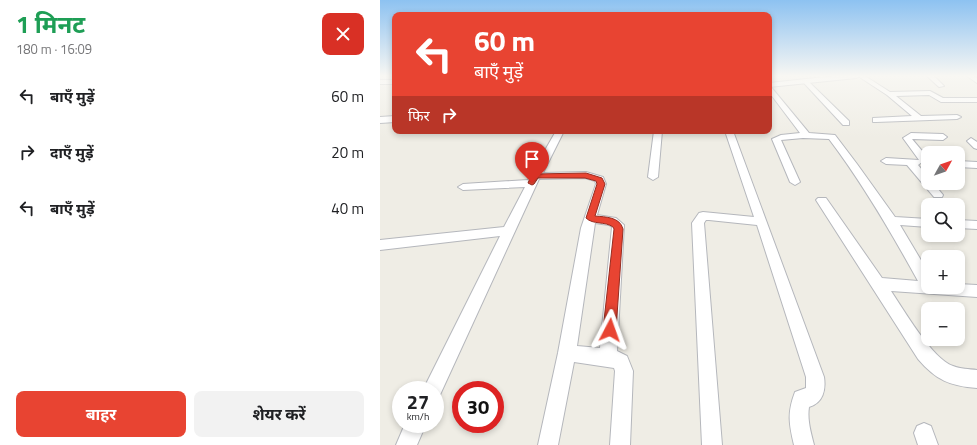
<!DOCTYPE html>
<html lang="hi">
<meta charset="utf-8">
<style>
body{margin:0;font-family:"Titillium Web","Noto Sans Devanagari",sans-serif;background:#f2f2f2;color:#202124;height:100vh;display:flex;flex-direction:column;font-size:15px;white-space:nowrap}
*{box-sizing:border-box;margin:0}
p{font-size:13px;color:#757577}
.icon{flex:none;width:22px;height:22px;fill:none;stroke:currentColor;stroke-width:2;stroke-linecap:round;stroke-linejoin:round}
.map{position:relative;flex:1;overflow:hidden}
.details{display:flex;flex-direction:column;background:#fff;width:380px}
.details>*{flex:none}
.top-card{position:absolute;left:12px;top:12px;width:380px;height:122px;border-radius:8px;box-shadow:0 2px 6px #0003;background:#e84432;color:#fff;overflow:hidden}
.needle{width:26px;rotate:50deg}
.controls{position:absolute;left:541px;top:146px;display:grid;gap:8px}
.controls a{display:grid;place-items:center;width:44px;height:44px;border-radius:8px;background:#fff;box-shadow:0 2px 6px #0003;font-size:20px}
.speed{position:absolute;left:12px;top:381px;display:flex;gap:8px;font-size:20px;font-weight:700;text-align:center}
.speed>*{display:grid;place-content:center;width:52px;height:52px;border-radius:50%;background:#fff;box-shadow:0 2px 6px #0003;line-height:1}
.speed small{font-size:10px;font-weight:400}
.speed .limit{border:6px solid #d22;background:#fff;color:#111}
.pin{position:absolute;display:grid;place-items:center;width:34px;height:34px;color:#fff;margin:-41px -17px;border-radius:50% 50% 50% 0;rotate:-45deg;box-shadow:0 0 4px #0007}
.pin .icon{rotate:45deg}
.me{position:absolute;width:44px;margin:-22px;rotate:4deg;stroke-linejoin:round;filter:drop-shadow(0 0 3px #0008)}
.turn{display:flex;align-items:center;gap:14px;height:84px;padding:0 16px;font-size:18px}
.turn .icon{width:52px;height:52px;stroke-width:2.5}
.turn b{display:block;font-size:28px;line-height:34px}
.then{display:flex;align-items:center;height:38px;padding:0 16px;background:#0003;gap:8px;font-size:15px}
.round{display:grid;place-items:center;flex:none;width:42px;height:42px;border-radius:8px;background:#f2f2f2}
.head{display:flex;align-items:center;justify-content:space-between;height:68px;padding:0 16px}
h1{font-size:24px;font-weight:700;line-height:30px;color:#1e9e55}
.button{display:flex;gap:8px;margin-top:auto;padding:8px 16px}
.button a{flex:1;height:46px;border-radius:8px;background:#e84432;color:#fff;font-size:16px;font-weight:700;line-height:46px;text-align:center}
.button a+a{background:#f2f2f2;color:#202124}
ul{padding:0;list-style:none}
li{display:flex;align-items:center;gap:12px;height:56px;padding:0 16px}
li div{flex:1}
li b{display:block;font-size:15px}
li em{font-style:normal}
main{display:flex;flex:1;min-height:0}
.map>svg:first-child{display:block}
</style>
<main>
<section class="details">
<div class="head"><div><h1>1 मिनट</h1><p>180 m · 16:09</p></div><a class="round" style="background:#d93025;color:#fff"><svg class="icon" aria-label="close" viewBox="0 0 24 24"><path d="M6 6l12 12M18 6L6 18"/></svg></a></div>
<ul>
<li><svg class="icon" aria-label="left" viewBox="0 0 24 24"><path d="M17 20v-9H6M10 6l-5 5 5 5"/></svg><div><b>बाएँ मुड़ें</b></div><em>60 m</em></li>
<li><svg class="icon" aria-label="right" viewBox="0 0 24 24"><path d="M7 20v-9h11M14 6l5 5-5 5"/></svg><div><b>दाएँ मुड़ें</b></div><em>20 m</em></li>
<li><svg class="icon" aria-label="left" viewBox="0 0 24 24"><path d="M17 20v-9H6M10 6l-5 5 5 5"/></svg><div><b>बाएँ मुड़ें</b></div><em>40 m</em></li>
</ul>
<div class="button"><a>बाहर</a><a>शेयर करें</a></div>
</section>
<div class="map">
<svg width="597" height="445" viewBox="0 0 597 445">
<rect width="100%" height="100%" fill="#efede5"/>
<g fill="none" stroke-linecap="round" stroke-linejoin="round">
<defs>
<path id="minor" d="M 439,76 L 446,76 L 443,78 Z
M 478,76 L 485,76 L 510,92 L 550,91 L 563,98 L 597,98 L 597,102 L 561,102 L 549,95 L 516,96 L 541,116 L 577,115 L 581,117 L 577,119 L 496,122 L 493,122 L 493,118 L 532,116 L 507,95 Z
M 547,76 L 554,76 L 564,86 L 559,87 Z
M 587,76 L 594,76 L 597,78 L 597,83 Z
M 0,80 L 15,80 L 15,84 L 0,84 Z
M 423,80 L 427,80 L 469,121 L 469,125 L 463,125 L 423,82 Z
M 389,86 L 391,87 L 429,133 L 455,135 L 477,164 L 515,217 L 548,219 L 548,227 L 520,225 L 548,272 L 548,287 L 578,287 L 578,284 L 597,285 L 597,297 L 511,291 C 524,310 552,359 573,366 C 580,369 589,369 597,370 L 597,388 C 570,386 556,380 538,359 L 436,200 L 438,198 L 446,198 L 502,278 L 538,281 C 511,232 483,184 449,139 L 423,138 L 401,140 L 420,182 L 415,185 L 410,182 L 392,139 L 401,135 L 420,133 L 389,92 Z
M 176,131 L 184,131 L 163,173 L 206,172 L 223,177 L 226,184 L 217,215 L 236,218 L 244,225 L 237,351 L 247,356 L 253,371 L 250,445 L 230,445 L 235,371 L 234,368 L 194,362 L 178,445 L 158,445 L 178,353 L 201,228 L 216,184 L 215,181 L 205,178 L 159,179 L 59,397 L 55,398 L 55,390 L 43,390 L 120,236 L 0,250 L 0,240 L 124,227 L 145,187 L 83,190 L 78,187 L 83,184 L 148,180 ZM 215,223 L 229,225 L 232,227 L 220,348 L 197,346 Z
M 274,131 L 282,131 L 278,177 L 273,180 L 268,177 Z
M 345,131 L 353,131 L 444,377 C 446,390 443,403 429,407 C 427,420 431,433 434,445 L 414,445 C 409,424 407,413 415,392 L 426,388 L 426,377 L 377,225 L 329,220 L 326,220 L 324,223 L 342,445 L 322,445 L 312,223 L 319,213 L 323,212 L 374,217 Z
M 531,133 L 563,134 L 567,137 L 563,140 L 532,139 L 548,158 L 548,166 L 544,165 L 542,162 L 538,165 L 548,177 L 548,183 L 553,183 L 563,195 L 562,197 L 554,197 L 527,165 L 506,164 L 501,161 L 506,158 L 539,160 L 523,138 Z
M 591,138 L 597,142 L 597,149 L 594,148 L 587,141 Z
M 578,161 L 597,162 L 597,168 L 578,167 Z
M 578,220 L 597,221 L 597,229 L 578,228 Z
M 544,423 L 551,426 L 558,445 L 538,445 L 534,433 L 537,426 Z
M 25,424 L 46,424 L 37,445 L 16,445 Z"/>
<path id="tertiary" d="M 454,76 L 480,76 L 476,78 L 389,87 L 389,83 Z
M 15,116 L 15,122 L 0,123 L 0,117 Z"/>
</defs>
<use href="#minor" stroke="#b5b7bc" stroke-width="2"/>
<use href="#tertiary" stroke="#b5b7bc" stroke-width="2"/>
<use href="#minor" fill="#fff" fill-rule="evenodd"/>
<use href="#tertiary" fill="#fff" fill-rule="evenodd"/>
</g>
<linearGradient id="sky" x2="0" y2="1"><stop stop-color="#8dc2f1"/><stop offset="0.55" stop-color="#f8f7f3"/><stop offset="1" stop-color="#f8f7f3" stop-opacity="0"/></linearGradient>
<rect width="597" height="138" fill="url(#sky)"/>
<path fill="#e84432" stroke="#972c20" d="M 206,173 L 222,178 L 225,184 L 215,216 C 226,217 240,217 243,229 L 236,330 L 234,333 L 230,335 L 225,333 L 223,330 L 234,229 L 233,227 C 225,221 213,225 206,218 L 217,184 L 216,181 L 205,178 L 158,178 L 154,184 L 152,185 L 148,183 L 152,174 L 155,174 Z"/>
</svg>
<div class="controls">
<a><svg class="needle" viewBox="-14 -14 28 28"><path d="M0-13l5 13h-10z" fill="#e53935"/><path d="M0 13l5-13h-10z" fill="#757577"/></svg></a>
<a><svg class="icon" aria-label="search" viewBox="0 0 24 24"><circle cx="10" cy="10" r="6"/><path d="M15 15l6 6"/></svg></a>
<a>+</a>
<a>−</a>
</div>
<div class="speed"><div>27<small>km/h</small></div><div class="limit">30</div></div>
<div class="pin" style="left:152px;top:183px;background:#d93025"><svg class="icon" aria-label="arrive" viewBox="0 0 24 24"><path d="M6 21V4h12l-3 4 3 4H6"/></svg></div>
<svg class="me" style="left:230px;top:330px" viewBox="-20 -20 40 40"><path d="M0-17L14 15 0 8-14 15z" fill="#e84432" stroke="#fff" stroke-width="4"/></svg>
<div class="top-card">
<div class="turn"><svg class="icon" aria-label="left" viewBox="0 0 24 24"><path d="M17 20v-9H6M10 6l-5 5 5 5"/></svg><div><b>60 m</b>बाएँ मुड़ें</div></div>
<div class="then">फिर<svg class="icon" aria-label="right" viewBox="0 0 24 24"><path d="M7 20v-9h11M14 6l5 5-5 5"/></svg></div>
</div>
</div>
</main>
